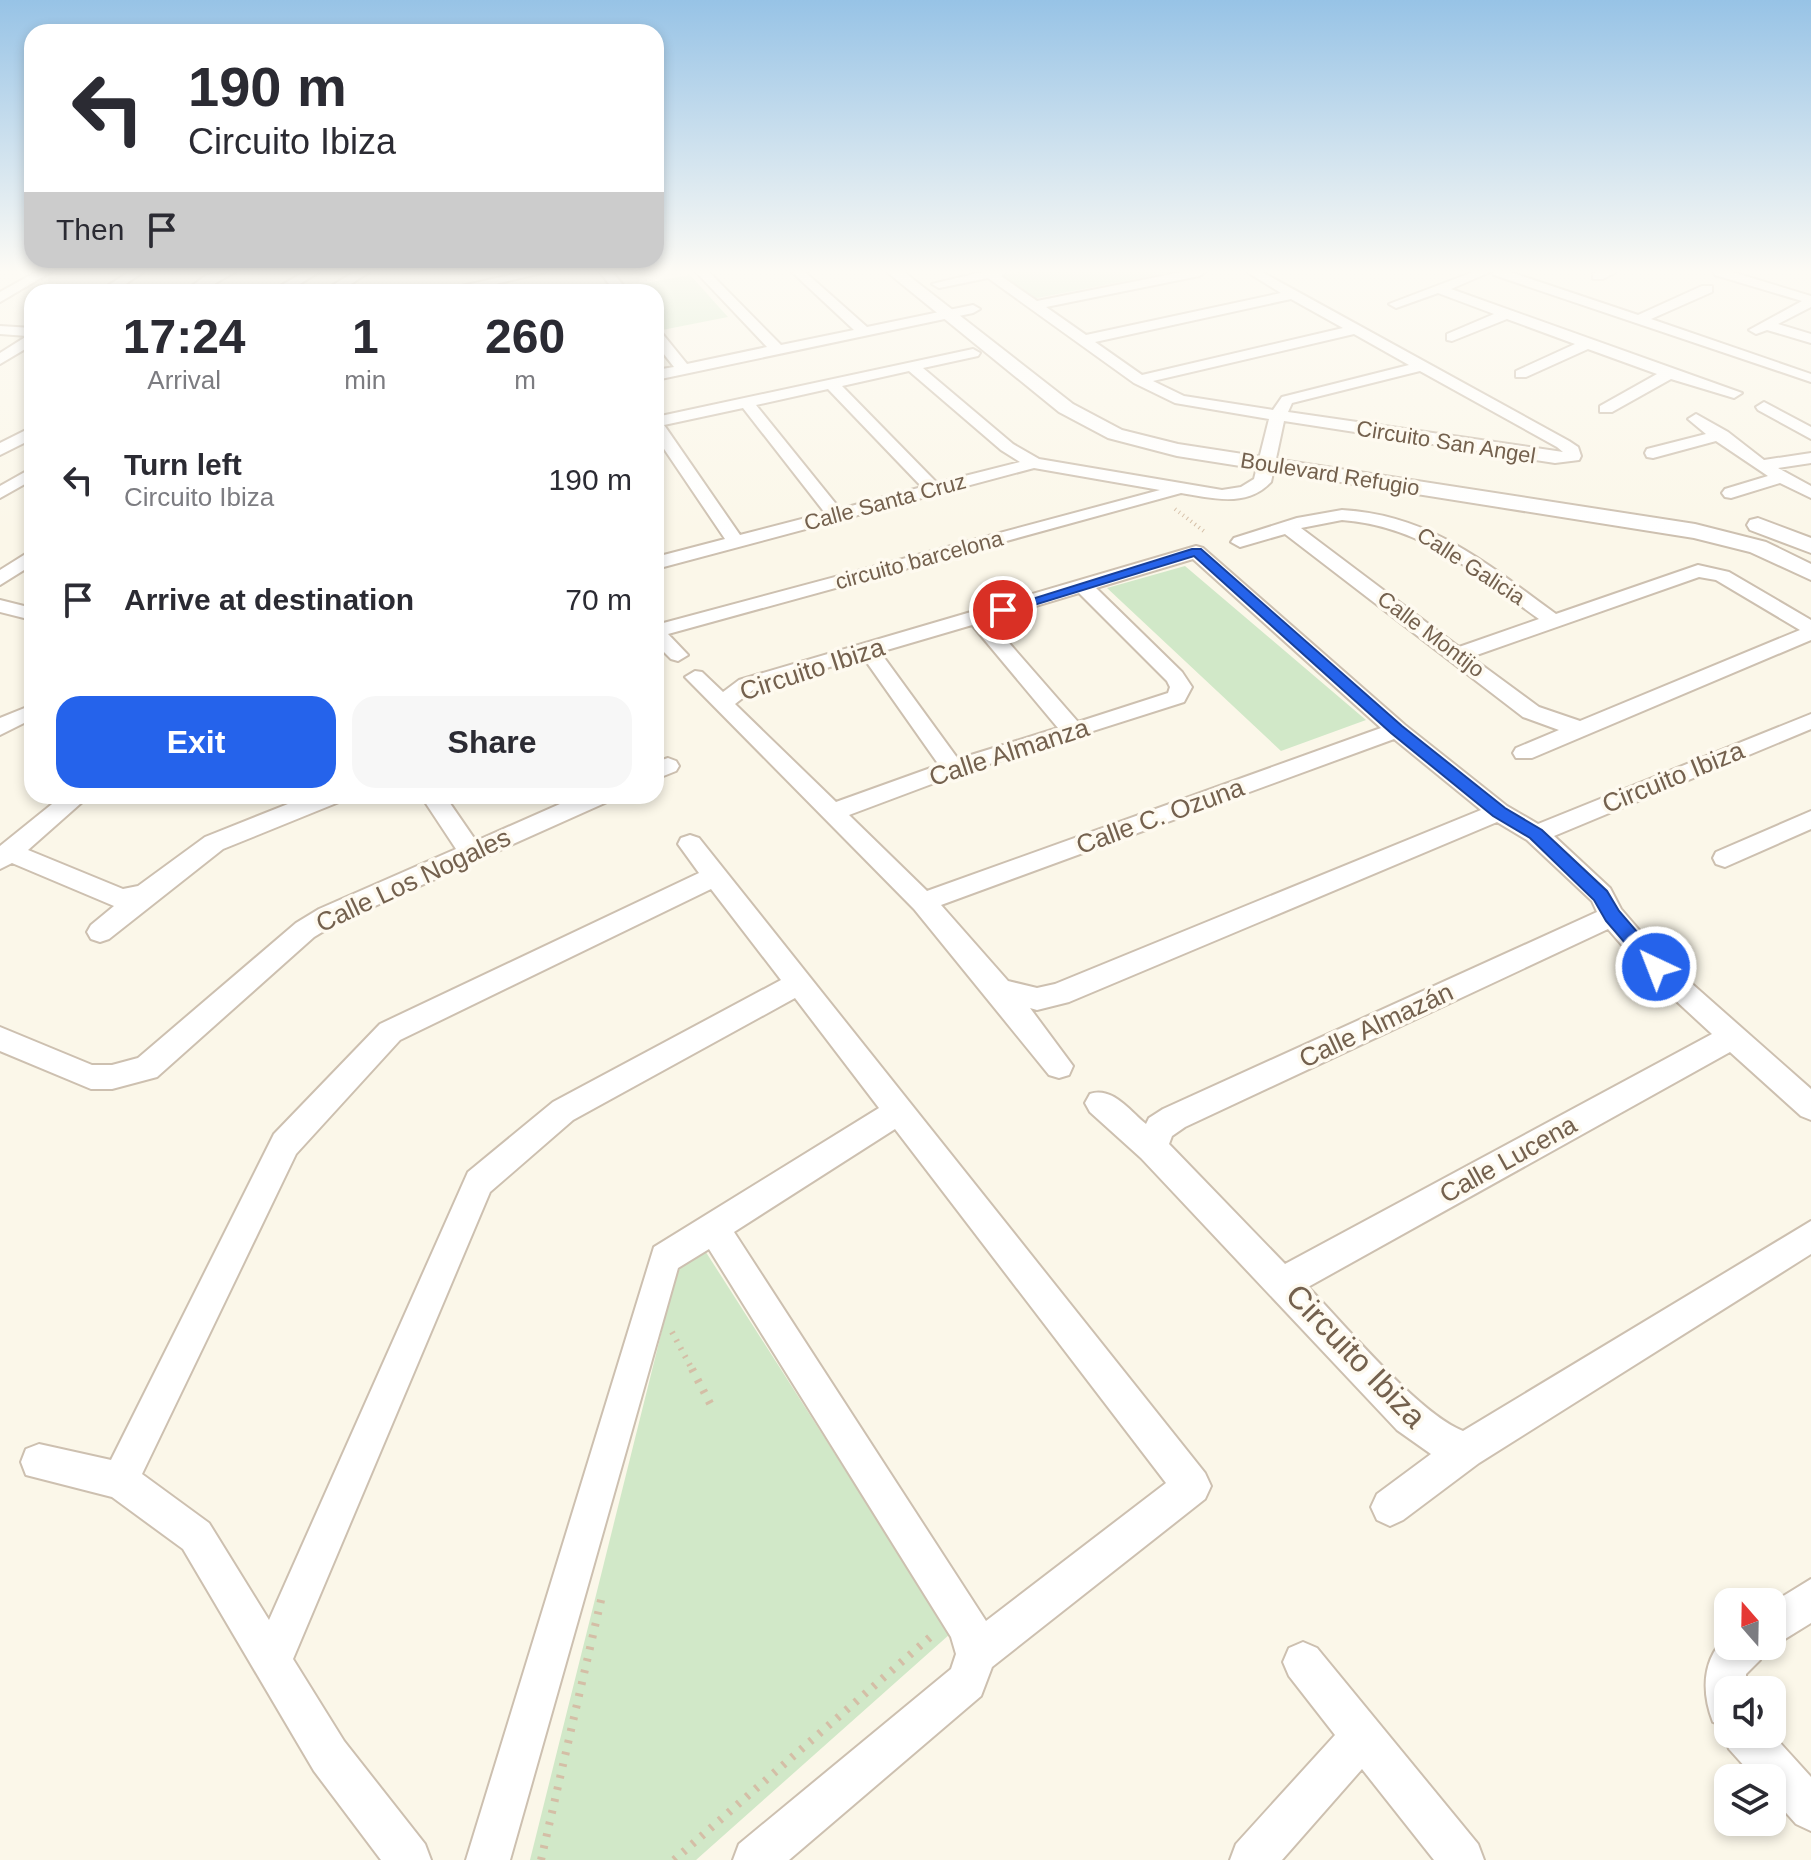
<!DOCTYPE html>
<meta charset="utf-8">
<style>
body{margin:0;font-family:Helvetica,sans-serif;background:#f7f7f7;color:#2b2b33;height:100vh;display:flex;flex-direction:column;font-size:30px;white-space:nowrap}
*{box-sizing:border-box;margin:0}
p{font-size:26px;color:#7c7c81}
.icon{flex:none;width:44px;height:44px;fill:none;stroke:currentColor;stroke-width:2;stroke-linecap:round;stroke-linejoin:round}
.map{position:relative;flex:1;overflow:hidden}
.panel{position:absolute;left:24px;top:284px;width:640px;height:520px;display:flex;flex-direction:column;background:#fff;border-radius:24px;box-shadow:0 4px 12px #0003}
.panel>*{flex:none}
.banner{position:absolute;left:24px;top:24px;width:640px;height:244px;border-radius:24px;box-shadow:0 4px 12px #0003;background:#fff;color:#2b2b33;overflow:hidden}
.needle{width:52px;rotate:340deg}
.tools{position:absolute;left:1714px;top:1588px;display:grid;gap:16px}
.tools a{display:grid;place-items:center;width:72px;height:72px;border-radius:16px;background:#fff;box-shadow:0 4px 12px #0003;font-size:40px}
.pin{position:absolute;display:grid;place-items:center;width:68px;height:68px;color:#fff;margin:-34px;border:4px solid #fff;border-radius:50%;box-shadow:0 2px 8px #0007}
.me{position:absolute;width:88px;margin:-44px;rotate:317deg;stroke-linejoin:round;filter:drop-shadow(0 0 6px #0008)}
.turn{display:flex;align-items:center;gap:28px;height:168px;padding:0 32px;font-size:36px}
.turn .icon{width:104px;height:104px;stroke-width:2.5}
.turn b{display:block;font-size:56px;line-height:68px}
.then{display:flex;align-items:center;height:76px;padding:0 32px;background:#0003;gap:16px;font-size:30px}
.eta{display:flex;justify-content:space-evenly;align-items:center;height:136px;text-align:center}
.eta b{font-size:48px;font-weight:600;line-height:56px}
.primary-button{display:flex;gap:16px;margin-top:auto;padding:16px 32px}
.primary-button a{flex:1;height:92px;border-radius:24px;background:#2563eb;color:#fff;font-size:32px;font-weight:600;line-height:92px;text-align:center}
.primary-button a+a{background:#f7f7f7;color:#2b2b33}
ul{padding:0;list-style:none}
li{display:flex;align-items:center;gap:24px;height:120px;padding:0 32px}
li div{flex:1}
li b{display:block;font-size:30px}
li em{font-style:normal}
.map>svg:first-child{display:block}
</style>
<div class="map">
<svg width="1811" height="1860" viewBox="0 0 1811 1860">
<rect width="100%" height="100%" fill="#fbf7e9"/>
<path fill="#d1e8c8" d="M 1016,272 L 1172,272 L 1032,299 L 998,275 Z
M 690,275 L 728,317 L 657,331 L 656,292 L 626,292 L 622,287 Z
M 1185,566 L 1366,720 L 1281,751 L 1107,588 Z
M 702,1246 L 950,1634 L 696,1860 L 530,1860 L 679,1262 Z"/>
<g fill="none" stroke-linecap="round" stroke-linejoin="round">
<defs>
<path id="minor" d="M 36,272 L 51,272 L 0,302 L 0,292 Z
M 129,272 L 143,272 L 114,292 L 98,292 Z
M 218,272 L 235,272 L 200,292 L 184,292 L 205,276 Z
M 304,272 L 319,272 L 287,292 L 270,292 Z
M 354,272 L 369,272 L 339,292 L 322,292 Z
M 523,272 L 546,272 L 462,292 L 435,292 Z
M 600,272 L 612,272 L 629,292 L 615,292 Z
M 696,272 L 709,272 L 781,345 L 854,330 L 792,272 L 805,272 L 867,327 L 973,305 L 980,309 L 973,313 L 656,380 L 656,370 L 674,367 L 656,344 L 656,331 L 661,332 L 687,364 L 767,347 Z
M 982,272 L 1006,272 L 1001,276 L 1037,301 L 1182,272 L 1205,272 L 1199,276 L 1046,307 L 1086,335 L 1281,293 L 1247,272 L 1262,272 L 1569,441 L 1578,447 L 1581,456 L 1579,460 L 1555,463 L 1284,421 L 1271,482 C 1247,508 1212,498 1181,493 L 668,634 L 688,655 L 678,661 L 671,659 L 656,644 L 656,625 L 1160,490 L 1034,468 L 656,569 L 656,557 L 725,539 L 656,437 L 656,417 L 973,349 L 980,353 L 978,356 L 923,368 L 1013,444 L 1039,459 L 1222,490 L 1241,487 L 1254,479 L 1269,419 L 1175,403 L 1134,383 L 988,278 L 939,288 L 932,284 ZM 1291,299 L 1343,328 L 1142,375 L 1095,342 ZM 1354,334 L 1409,365 L 1282,397 L 1273,410 L 1184,396 L 1153,381 ZM 909,371 L 1001,450 L 1020,462 L 937,483 L 842,386 ZM 1420,371 L 1557,447 L 1563,452 L 1288,412 L 1292,403 ZM 828,389 L 922,487 L 840,509 L 756,405 ZM 743,408 L 825,513 L 740,535 L 664,425 Z
M 1473,272 L 1490,272 L 1451,289 L 1742,393 L 1734,398 L 1671,379 L 1612,412 L 1600,412 L 1600,406 L 1657,374 L 1588,349 L 1526,377 L 1516,377 L 1516,371 L 1575,344 L 1507,319 L 1452,341 L 1447,340 L 1447,334 L 1494,314 L 1438,293 L 1396,308 L 1389,304 Z
M 1493,272 L 1510,272 L 1638,315 L 1702,286 L 1712,286 L 1712,292 L 1651,319 L 1811,374 L 1811,382 L 1494,275 Z
M 1598,272 L 1616,272 L 1603,279 L 1593,279 L 1593,273 Z
M 1714,272 L 1732,272 L 1811,296 L 1811,307 L 1778,324 L 1811,334 L 1811,343 L 1767,330 L 1756,334 L 1749,330 L 1802,301 L 1715,275 Z
M 0,326 L 32,328 L 32,345 L 0,364 L 0,353 L 27,336 L 0,334 Z
M 1764,402 L 1811,427 L 1811,439 L 1758,410 L 1756,407 Z
M 1696,414 L 1728,432 L 1764,460 L 1811,453 L 1811,463 L 1778,468 L 1811,486 L 1811,498 L 1780,483 L 1731,498 L 1725,497 L 1722,493 L 1725,489 L 1768,476 L 1716,441 L 1653,458 L 1647,457 L 1645,453 L 1647,449 L 1706,434 L 1688,419 Z
M 32,427 L 32,439 L 0,455 L 0,443 Z
M 32,468 L 32,480 L 0,498 L 0,486 Z
M 1342,510 C 1431,515 1487,564 1556,614 L 1698,565 L 1729,572 L 1811,620 L 1811,640 L 1532,758 L 1516,758 L 1513,753 L 1516,748 L 1559,730 L 1523,717 L 1285,534 L 1240,547 L 1231,542 L 1234,538 L 1297,518 ZM 1342,520 C 1423,526 1476,574 1539,619 L 1459,647 L 1301,528 ZM 1699,577 L 1716,580 L 1800,630 L 1580,721 L 1539,707 L 1471,657 Z
M 1196,546 L 1203,548 L 1405,725 L 1507,806 L 1538,824 L 1811,714 L 1811,729 L 1554,836 L 1610,888 L 1621,909 L 1665,960 L 1811,1089 L 1811,1120 L 1801,1116 L 1730,1052 L 1308,1287 C 1345,1325 1418,1413 1463,1431 L 1811,1221 L 1811,1254 L 1479,1463 L 1403,1520 L 1390,1526 L 1377,1520 L 1371,1507 L 1377,1494 L 1431,1454 L 1397,1430 L 1141,1158 L 1090,1112 L 1085,1103 L 1090,1094 C 1112,1086 1130,1111 1146,1124 L 1149,1118 L 1163,1109 L 1597,912 L 1592,901 L 1527,840 L 1497,822 L 1069,1002 L 1037,1010 L 1030,1008 L 1073,1066 L 1069,1075 L 1059,1078 L 1049,1075 L 914,909 L 685,677 L 695,671 L 702,672 L 723,692 L 739,680 ZM 1193,559 L 1381,728 L 927,891 L 849,815 L 961,773 L 1184,702 L 1192,687 L 1182,672 L 1096,588 ZM 1079,593 L 1167,681 L 1170,687 L 1168,693 L 1078,722 L 989,620 ZM 972,625 L 1058,728 L 958,759 L 880,652 ZM 863,657 L 939,765 L 836,802 L 735,704 L 753,690 ZM 1394,739 L 1481,810 L 1055,984 L 1037,988 L 1008,981 L 941,905 ZM 1608,929 L 1647,974 L 1712,1034 L 1285,1264 L 1169,1144 L 1172,1136 L 1185,1127 Z
M 32,550 L 32,565 L 0,585 L 0,570 Z
M 0,600 L 32,608 L 32,620 L 0,612 Z
M 32,705 L 32,719 L 0,735 L 0,718 Z
M 668,758 L 676,761 L 679,766 L 676,771 L 656,779 L 656,762 Z
M 62,796 L 89,796 L 28,850 L 123,889 L 138,886 L 205,837 L 308,796 L 343,796 L 339,802 L 223,849 L 109,939 L 100,942 L 91,939 L 87,932 L 91,925 L 114,906 L 12,863 L 0,869 L 0,846 Z
M 421,796 L 445,796 L 476,841 L 578,796 L 611,796 L 607,802 L 337,923 L 314,937 L 157,1077 L 112,1089 L 91,1089 L 0,1051 L 0,1027 L 92,1065 L 112,1065 L 138,1058 L 296,923 L 319,909 L 456,849 Z
M 1811,811 L 1811,829 L 1725,867 L 1716,864 L 1713,858 L 1716,852 Z
M 690,835 L 699,838 L 1205,1473 L 1211,1486 L 1205,1499 L 992,1667 L 981,1696 L 789,1860 L 733,1860 L 739,1844 L 951,1669 L 956,1654 L 951,1637 L 709,1249 L 678,1268 L 510,1860 L 466,1860 L 654,1247 L 879,1108 L 795,998 L 573,1120 L 490,1192 L 293,1659 L 344,1741 L 425,1844 L 431,1860 L 381,1860 L 314,1771 L 183,1549 L 112,1497 L 26,1475 L 21,1462 L 26,1449 L 39,1444 L 111,1460 L 274,1134 L 380,1024 L 699,873 L 678,844 L 681,838 ZM 711,889 L 781,980 L 553,1102 L 468,1172 L 269,1620 L 209,1523 L 142,1474 L 296,1154 L 400,1040 ZM 895,1129 L 1166,1483 L 986,1621 L 734,1232 Z
M 1811,1579 L 1811,1623 L 1772,1647 L 1770,1646 L 1772,1603 Z
M 1728,1635 L 1728,1646 L 1766,1646 L 1760,1660 L 1746,1674 L 1746,1690 L 1728,1690 L 1728,1734 L 1772,1734 L 1811,1777 L 1811,1831 L 1796,1824 L 1772,1797 L 1772,1778 L 1755,1778 L 1729,1749 L 1723,1734 L 1726,1727 L 1713,1722 C 1701,1691 1702,1658 1728,1635 Z
M 1303,1642 L 1317,1648 L 1478,1844 L 1484,1860 L 1434,1860 L 1362,1769 L 1282,1860 L 1230,1860 L 1236,1844 L 1335,1735 L 1289,1676 L 1283,1662 L 1289,1648 Z"/>
<path id="tertiary" d="M 887,272 L 904,272 L 1073,404 L 1122,430 L 1178,444 L 1695,524 L 1766,542 L 1811,564 L 1811,580 L 1750,552 L 1694,538 L 1177,456 L 1108,438 L 1059,412 Z
M 1758,518 L 1811,538 L 1811,553 L 1750,530 L 1747,525 L 1750,520 Z"/>
</defs>
<use href="#minor" stroke="#cdc0b0" stroke-width="4"/>
<use href="#tertiary" stroke="#cdc0b0" stroke-width="4"/>
<path stroke="#d4bea6" stroke-width="4" stroke-dasharray="1 4" stroke-linecap="butt" d="M 1175,509 L 1205,532"/>
<path stroke="#d4bea6" stroke-width="6" stroke-dasharray="2 7" stroke-linecap="butt" d="M 672,1332 L 693,1371"/>
<path stroke="#d4bea6" stroke-width="8" stroke-dasharray="3 9" stroke-linecap="butt" d="M 692,1369 L 714,1411
M 541,1860 L 602,1596
M 674,1860 L 936,1632"/>
<use href="#minor" fill="#fff" fill-rule="evenodd"/>
<use href="#tertiary" fill="#fff" fill-rule="evenodd"/>
</g>
<linearGradient id="sky" x2="0" y2="1"><stop stop-color="#97c3e6"/><stop offset="0.51" stop-color="#fdfbf5"/><stop offset="1" stop-color="#fdfbf5" stop-opacity="0"/></linearGradient>
<rect width="1811" height="532" fill="url(#sky)"/>
<path fill="#2563eb" stroke="#184099" stroke-width="2" d="M 1192,549 L 1201,549 L 1402,726 L 1505,808 L 1542,830 L 1607,891 L 1619,911 L 1663,962 L 1666,967 L 1663,972 L 1650,972 L 1606,921 L 1594,900 L 1530,838 L 1493,816 L 1391,733 L 1194,556 L 1008,613 L 997,610 Z"/>
<g text-anchor="middle" dominant-baseline="central" stroke-width="7" stroke-linejoin="round" paint-order="stroke">
<g font-size="22" fill="#74614e" stroke="#fefaf0">
<text transform="translate(1446 442) rotate(9)">Circuito San Angel</text>
<text transform="translate(1330 474) rotate(9)">Boulevard Refugio</text>
<text transform="translate(885 502) rotate(-15)">Calle Santa Cruz</text>
<text transform="translate(919 560) rotate(-15)">circuito barcelona</text>
<text transform="translate(1471 566) rotate(33)">Calle Galicia</text>
<text transform="translate(1431 634) rotate(37)">Calle Montijo</text>
</g>
<g font-size="26" fill="#74614e" stroke="#fefaf0">
<text transform="translate(812 669) rotate(-18)">Circuito Ibiza</text>
<text transform="translate(1009 752) rotate(-18)">Calle Almanza</text>
<text transform="translate(1673 777) rotate(-22)">Circuito Ibiza</text>
<text transform="translate(1160 816) rotate(-20)">Calle C. Ozuna</text>
<text transform="translate(413 880) rotate(-25)">Calle Los Nogales</text>
<text transform="translate(1376 1025) rotate(-25)">Calle Almazán</text>
<text transform="translate(1508 1159) rotate(-29)">Calle Lucena</text>
</g>
<g font-size="32" fill="#74614e" stroke="#fefaf0">
<text transform="translate(1356 1356) rotate(46)">Circuito Ibiza</text>
</g>
</g>
</svg>
<div class="tools">
<a><svg class="needle" viewBox="-14 -14 28 28"><path d="M0-13l5 13h-10z" fill="#e53935"/><path d="M0 13l5-13h-10z" fill="#7c7c81"/></svg></a>
<a><svg class="icon" aria-label="sound" viewBox="0 0 24 24"><path d="M4 9h4l5-4v14l-5-4H4zM17 9q2 3 0 6"/></svg></a>
<a><svg class="icon" aria-label="layers" viewBox="0 0 24 24"><path d="M12 4l9 5-9 5-9-5zM3 14l9 5 9-5"/></svg></a>
</div>
<div class="pin" style="left:1003px;top:610px;background:#d93025"><svg class="icon" aria-label="arrive" viewBox="0 0 24 24"><path d="M6 21V4h12l-3 4 3 4H6"/></svg></div>
<svg class="me" style="left:1656px;top:967px" viewBox="-20 -20 40 40"><circle r="17" fill="#2563eb" stroke="#fff" stroke-width="3"/><path d="M0-11L8 9 0 5-8 9z" fill="#fff"/></svg>
<div class="banner">
<div class="turn"><svg class="icon" aria-label="left" viewBox="0 0 24 24"><path d="M17 20v-9H6M10 6l-5 5 5 5"/></svg><div><b>190 m</b>Circuito Ibiza</div></div>
<div class="then">Then<svg class="icon" aria-label="arrive" viewBox="0 0 24 24"><path d="M6 21V4h12l-3 4 3 4H6"/></svg></div>
</div>
<section class="panel">
<div class="eta">
<div><b>17:24</b><p>Arrival</p></div>
<div><b>1</b><p>min</p></div>
<div><b>260</b><p>m</p></div>
</div>
<ul>
<li><svg class="icon" aria-label="left" viewBox="0 0 24 24"><path d="M17 20v-9H6M10 6l-5 5 5 5"/></svg><div><b>Turn left</b><p>Circuito Ibiza</p></div><em>190 m</em></li>
<li><svg class="icon" aria-label="arrive" viewBox="0 0 24 24"><path d="M6 21V4h12l-3 4 3 4H6"/></svg><div><b>Arrive at destination</b></div><em>70 m</em></li>
</ul>
<div class="primary-button"><a>Exit</a><a>Share</a></div>
</section>
</div>
